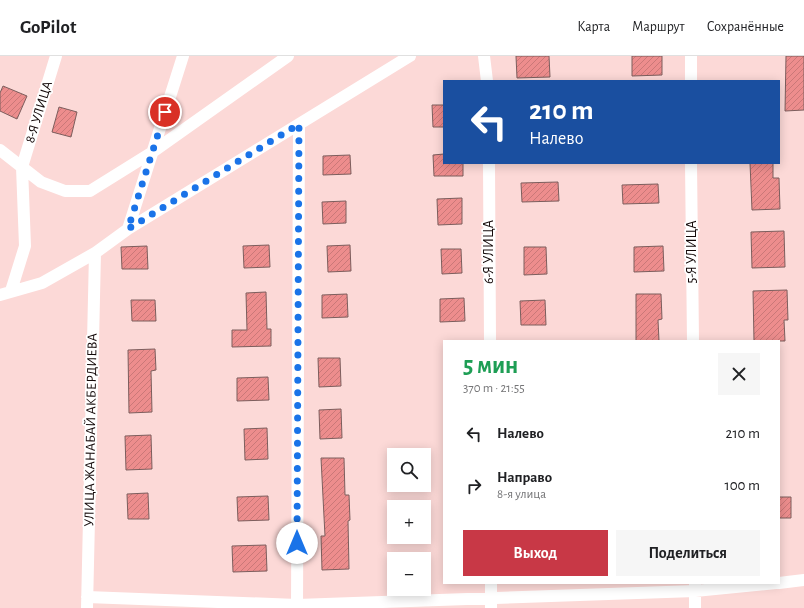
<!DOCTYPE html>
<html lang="ru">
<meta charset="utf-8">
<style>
body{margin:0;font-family:"Alegreya Sans",sans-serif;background:#f6f6f6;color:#202124;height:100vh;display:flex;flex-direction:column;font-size:15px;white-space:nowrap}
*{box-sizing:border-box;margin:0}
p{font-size:13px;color:#757577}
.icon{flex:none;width:22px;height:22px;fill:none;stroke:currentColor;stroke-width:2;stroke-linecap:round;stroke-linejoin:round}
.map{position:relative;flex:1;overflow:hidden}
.drawer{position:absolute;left:443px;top:284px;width:337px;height:244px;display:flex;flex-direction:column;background:#fff;border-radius:0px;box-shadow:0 2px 10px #0003}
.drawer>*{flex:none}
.banner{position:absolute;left:443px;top:24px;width:337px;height:84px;border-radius:0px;box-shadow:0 2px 10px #0003;background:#1a4fa0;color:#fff;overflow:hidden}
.controls{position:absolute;left:387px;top:392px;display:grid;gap:8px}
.controls a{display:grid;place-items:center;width:44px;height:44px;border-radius:0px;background:#fff;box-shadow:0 2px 10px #0003;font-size:20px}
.pin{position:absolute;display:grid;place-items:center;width:34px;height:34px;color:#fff;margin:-17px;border:2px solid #fff;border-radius:50%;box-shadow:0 1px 4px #0007}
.me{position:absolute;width:44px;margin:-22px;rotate:0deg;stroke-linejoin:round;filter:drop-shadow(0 0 3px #0008)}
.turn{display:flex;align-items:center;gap:14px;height:84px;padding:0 20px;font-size:18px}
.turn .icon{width:52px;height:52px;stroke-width:2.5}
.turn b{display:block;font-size:28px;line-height:34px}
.round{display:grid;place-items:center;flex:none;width:42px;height:42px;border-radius:0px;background:#f6f6f6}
.overview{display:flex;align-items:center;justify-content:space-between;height:68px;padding:0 20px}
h1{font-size:24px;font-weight:600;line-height:30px;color:#1e9e55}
.cta{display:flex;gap:8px;margin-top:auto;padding:8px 20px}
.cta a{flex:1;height:46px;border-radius:0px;background:#c83846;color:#fff;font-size:16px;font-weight:600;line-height:46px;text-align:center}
.cta a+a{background:#f6f6f6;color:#202124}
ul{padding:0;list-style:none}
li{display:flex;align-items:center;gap:12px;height:52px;padding:0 20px}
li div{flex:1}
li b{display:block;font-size:15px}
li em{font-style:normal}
header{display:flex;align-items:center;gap:24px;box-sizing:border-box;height:56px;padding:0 20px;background:#fff;border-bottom:1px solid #e0e0e0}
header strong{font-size:19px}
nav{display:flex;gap:22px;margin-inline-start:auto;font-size:14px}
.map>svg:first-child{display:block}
</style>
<header>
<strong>GoPilot</strong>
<nav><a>Карта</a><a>Маршрут</a><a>Сохранённые</a></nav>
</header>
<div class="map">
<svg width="804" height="552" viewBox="0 0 804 552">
<defs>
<pattern id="building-hatch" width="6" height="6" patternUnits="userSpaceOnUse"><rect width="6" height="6" fill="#ed8d8d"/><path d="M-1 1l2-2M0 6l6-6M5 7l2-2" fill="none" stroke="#ca7878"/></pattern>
</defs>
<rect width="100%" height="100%" fill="#fcd9d7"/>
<path fill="url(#building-hatch)" stroke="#7c5e5d" d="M 516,0 L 549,0 L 550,21 L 517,22 Z
M 632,0 L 662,0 L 662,19 L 632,20 Z
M 786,0 L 804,0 L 804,54 L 785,55 Z
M 3,30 L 27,40 L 17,63 L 0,55 L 0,37 Z
M 432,49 L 444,49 L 444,71 L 433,71 Z
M 59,51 L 77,56 L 71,81 L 52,76 Z
M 444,98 L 444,107 L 463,107 L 463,120 L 434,120 L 433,99 Z
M 350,99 L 351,118 L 323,119 L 323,100 Z
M 750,107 L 773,107 L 773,122 L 779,122 L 780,153 L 752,154 Z
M 558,126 L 559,145 L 522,146 L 521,127 Z
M 658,128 L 659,147 L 623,148 L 622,129 Z
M 462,142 L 462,168 L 438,169 L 437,143 Z
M 346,145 L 346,167 L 323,168 L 322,146 Z
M 784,175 L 785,211 L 752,212 L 751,176 Z
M 269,189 L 270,211 L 244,212 L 243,190 Z
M 350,189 L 351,215 L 328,216 L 327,190 Z
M 147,190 L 148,213 L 122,213 L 121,191 Z
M 663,190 L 664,215 L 634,216 L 634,191 Z
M 524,191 L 546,191 L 547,218 L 524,219 Z
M 441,193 L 461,193 L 462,217 L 442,218 Z
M 787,234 L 788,264 L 784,264 L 785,285 L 754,285 L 753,235 Z
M 266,236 L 267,273 L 271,273 L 271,290 L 232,291 L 232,274 L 247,274 L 246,237 Z
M 347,238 L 348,261 L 322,262 L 322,239 Z
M 636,238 L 661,238 L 662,263 L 658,264 L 659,285 L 636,285 Z
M 464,242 L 465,265 L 440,266 L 440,243 Z
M 131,244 L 155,244 L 156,265 L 132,265 Z
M 545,244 L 546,269 L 521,269 L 520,245 Z
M 155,293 L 156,314 L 151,315 L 152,356 L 129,357 L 128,294 Z
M 318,302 L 340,302 L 341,330 L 319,331 Z
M 268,321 L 269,344 L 237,345 L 237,322 Z
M 341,353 L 342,382 L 320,383 L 319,354 Z
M 267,372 L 268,403 L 245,404 L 244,373 Z
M 151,379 L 152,413 L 126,414 L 125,380 Z
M 321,402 L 344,402 L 345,439 L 349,439 L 350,464 L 348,465 L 349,513 L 322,514 L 321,480 L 325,480 Z
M 148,437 L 149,463 L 128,463 L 127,438 Z
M 268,440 L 269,464 L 238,465 L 237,441 Z
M 779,441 L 791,441 L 791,462 L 779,462 Z
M 266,489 L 267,515 L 233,516 L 232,490 Z"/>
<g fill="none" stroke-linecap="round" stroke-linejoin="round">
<path stroke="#fff" stroke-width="12" d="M 484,0 L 487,25
M 691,0 L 691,25
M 0,94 L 41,126 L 65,135 L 90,135 L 151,97 L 288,0
M 489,107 L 490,285
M 691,107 L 693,285
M 128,173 L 183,0
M 11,235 L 25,190 L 22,111 L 56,0
M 0,239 L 42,227 L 95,197 L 128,173 L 410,0
M 491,527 L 491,552
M 779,527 L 804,524
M 695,528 L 695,552
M 87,541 L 297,549 L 695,535 L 776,527
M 87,552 L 95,197
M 297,552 L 299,68"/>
</g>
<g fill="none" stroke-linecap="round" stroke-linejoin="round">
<path stroke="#1a73e8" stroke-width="7" stroke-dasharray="0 12.6" d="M 165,56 L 128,173 L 299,68 L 297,487"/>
</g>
<g text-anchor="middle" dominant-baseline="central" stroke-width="3.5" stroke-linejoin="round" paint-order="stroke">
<g font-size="14" fill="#130808" stroke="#fff">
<text transform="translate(39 56) rotate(-73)">8-Я УЛИЦА</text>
<text transform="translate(489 196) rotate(-90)">6-Я УЛИЦА</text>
<text transform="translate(692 196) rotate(-90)">5-Я УЛИЦА</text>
<text transform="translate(91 374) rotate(-89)">УЛИЦА ЖАНАБАЙ АКБЕРДИЕВА</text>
</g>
</g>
</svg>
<div class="controls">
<a><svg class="icon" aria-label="search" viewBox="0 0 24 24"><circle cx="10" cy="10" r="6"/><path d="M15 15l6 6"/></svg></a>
<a>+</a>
<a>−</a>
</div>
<div class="pin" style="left:165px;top:56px;background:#d93025"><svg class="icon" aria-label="arrive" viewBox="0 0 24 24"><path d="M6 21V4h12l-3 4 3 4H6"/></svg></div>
<svg class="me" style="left:297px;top:487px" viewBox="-20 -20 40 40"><circle r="19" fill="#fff"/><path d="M0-13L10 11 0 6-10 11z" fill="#1a73e8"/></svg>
<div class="banner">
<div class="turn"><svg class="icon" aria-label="left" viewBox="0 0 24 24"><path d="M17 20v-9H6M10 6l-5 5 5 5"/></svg><div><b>210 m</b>Налево</div></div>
</div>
<section class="drawer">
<div class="overview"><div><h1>5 мин</h1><p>370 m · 21:55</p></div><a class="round"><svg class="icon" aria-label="close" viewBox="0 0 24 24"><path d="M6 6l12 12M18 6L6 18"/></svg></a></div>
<ul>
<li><svg class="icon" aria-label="left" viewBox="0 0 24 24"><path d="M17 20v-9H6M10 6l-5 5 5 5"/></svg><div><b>Налево</b></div><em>210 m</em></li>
<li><svg class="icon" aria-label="right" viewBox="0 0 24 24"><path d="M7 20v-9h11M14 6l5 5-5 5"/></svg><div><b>Направо</b><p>8-я улица</p></div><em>100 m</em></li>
</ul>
<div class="cta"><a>Выход</a><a>Поделиться</a></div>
</section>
</div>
